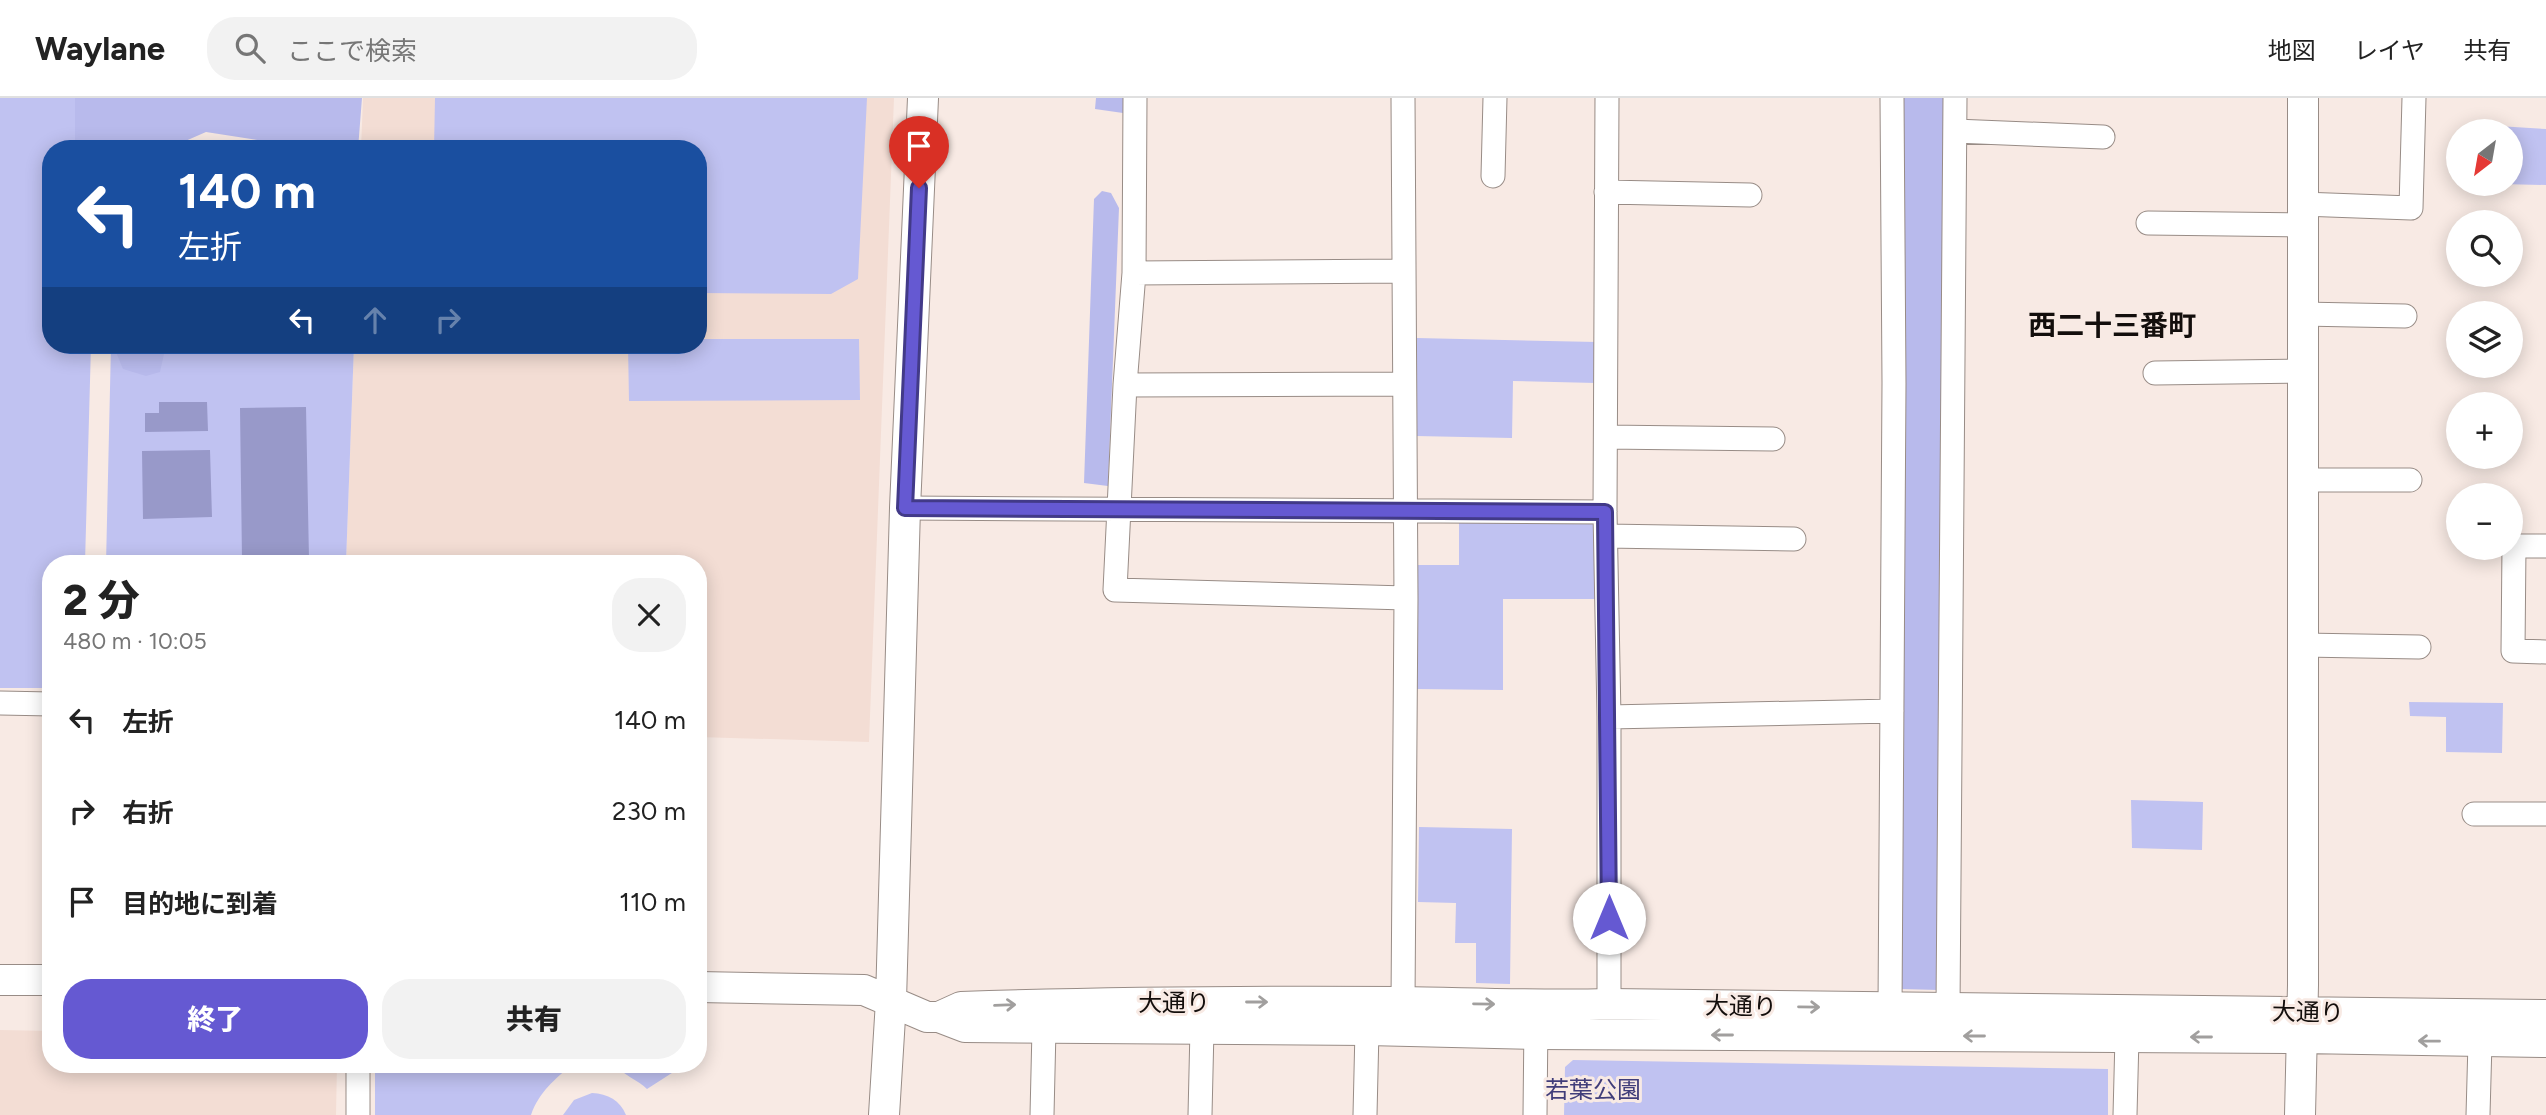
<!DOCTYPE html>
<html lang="ja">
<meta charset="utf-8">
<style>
body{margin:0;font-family:Figtree,"Noto Sans JP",sans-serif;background:#f2f2f2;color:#222;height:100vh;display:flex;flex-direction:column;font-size:26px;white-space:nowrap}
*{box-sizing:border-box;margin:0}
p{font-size:23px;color:#767676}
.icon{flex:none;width:38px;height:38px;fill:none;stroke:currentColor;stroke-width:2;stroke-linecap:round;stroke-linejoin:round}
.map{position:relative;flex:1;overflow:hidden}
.details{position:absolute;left:42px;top:457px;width:665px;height:518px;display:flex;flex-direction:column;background:#fff;border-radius:28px;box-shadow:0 4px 18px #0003}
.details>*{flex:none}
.top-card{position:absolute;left:42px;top:42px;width:665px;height:214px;border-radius:28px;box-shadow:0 4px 18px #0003;background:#1a4fa0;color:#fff;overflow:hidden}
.needle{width:46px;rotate:211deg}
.tools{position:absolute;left:2446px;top:21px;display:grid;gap:14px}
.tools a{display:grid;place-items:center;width:77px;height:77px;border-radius:50%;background:#fff;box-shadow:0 4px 18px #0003;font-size:35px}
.pin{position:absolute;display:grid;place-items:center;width:60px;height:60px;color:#fff;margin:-72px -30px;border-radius:50% 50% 50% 0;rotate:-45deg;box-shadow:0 0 7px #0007}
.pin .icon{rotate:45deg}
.me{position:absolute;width:77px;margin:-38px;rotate:0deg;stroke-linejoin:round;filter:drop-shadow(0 0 5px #0008)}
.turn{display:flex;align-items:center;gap:24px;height:147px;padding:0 21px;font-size:32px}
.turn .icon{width:91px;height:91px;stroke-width:2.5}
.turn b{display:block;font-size:49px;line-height:60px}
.lanes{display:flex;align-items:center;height:66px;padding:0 21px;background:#0003;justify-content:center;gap:35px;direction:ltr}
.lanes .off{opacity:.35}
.round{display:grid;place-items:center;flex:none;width:74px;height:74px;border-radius:28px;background:#f2f2f2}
.head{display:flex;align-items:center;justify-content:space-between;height:119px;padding:0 21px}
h1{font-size:42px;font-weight:800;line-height:52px}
.cta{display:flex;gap:14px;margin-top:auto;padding:14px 21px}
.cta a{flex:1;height:80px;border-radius:28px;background:#6559d2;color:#fff;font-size:28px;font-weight:800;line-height:80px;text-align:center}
.cta a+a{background:#f2f2f2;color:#222}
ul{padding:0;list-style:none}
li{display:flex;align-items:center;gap:21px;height:91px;padding:0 21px}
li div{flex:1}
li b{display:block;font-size:26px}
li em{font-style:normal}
header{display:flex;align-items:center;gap:42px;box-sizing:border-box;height:98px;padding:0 35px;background:#fff;border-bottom:2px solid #e0e0e0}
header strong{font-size:33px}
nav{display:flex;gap:38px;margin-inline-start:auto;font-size:24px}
.search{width:490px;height:63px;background:#f2f2f2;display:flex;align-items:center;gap:18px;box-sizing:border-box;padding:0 24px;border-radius:28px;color:#767676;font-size:26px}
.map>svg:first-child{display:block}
</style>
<header>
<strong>Waylane</strong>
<div class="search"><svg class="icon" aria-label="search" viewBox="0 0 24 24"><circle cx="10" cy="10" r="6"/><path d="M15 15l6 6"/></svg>ここで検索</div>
<nav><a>地図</a><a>レイヤ</a><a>共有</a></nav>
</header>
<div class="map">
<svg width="2546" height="1017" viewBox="0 0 2546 1017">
<rect width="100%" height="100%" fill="#f8eae4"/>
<path fill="#f3ddd4" d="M 363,0 L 894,0 L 869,644 L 698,639 L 698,466 L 346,466 L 354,247 L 698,247 L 698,51 L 361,51 Z
M 0,932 L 51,933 L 51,966 L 337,966 L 336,1017 L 0,1017 Z"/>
<path fill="#c0c2f1" d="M 0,0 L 98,0 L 96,51 L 51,51 L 51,247 L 91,247 L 85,465 L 51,466 L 51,590 L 0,590 Z
M 435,0 L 867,0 L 858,181 L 831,196 L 698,195 L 698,51 L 434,51 Z
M 2466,26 L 2546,31 L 2546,87 L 2500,86 L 2511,86 L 2511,33 L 2466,33 Z
M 1417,240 L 1597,244 L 1596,285 L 1513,283 L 1512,340 L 1416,338 Z
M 698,241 L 859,241 L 860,302 L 629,303 L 628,247 L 698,247 Z
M 111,247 L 354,247 L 346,465 L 106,466 Z
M 1459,419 L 1597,420 L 1597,501 L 1503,501 L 1503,592 L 1415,591 L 1415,467 L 1459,467 Z
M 2409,604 L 2503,605 L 2502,655 L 2446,654 L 2446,619 L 2410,618 Z
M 2131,702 L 2203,704 L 2202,752 L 2132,750 Z
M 1419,729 L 1512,731 L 1510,886 L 1476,885 L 1476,845 L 1455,845 L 1456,805 L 1418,804 Z
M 1573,962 L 2108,971 L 2108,1017 L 1564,1017 L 1565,969 Z
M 375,966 L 573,966 C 555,981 539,994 531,1017 L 375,1017 Z
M 615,966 L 697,966 L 675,973 L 647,991 C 638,982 622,977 615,966 Z
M 592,995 C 608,996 620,1002 626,1017 L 563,1017 L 574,1002 Z"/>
<path fill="#b8baec" d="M 75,0 L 362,0 L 358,51 L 301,51 L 297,48 L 206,34 L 167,51 L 75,51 Z
M 1096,0 L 1131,0 L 1130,16 L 1095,11 Z
M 1903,0 L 1946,0 L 1939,892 L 1900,891 Z
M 1102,93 L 1111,95 L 1119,110 L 1108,388 L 1084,385 L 1094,101 Z
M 113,247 L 166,247 L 160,274 L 146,278 L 123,271 Z"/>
<path fill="#9899c9" d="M 159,304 L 207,304 L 208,333 L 145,334 L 145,315 L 159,315 Z
M 306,309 L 309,461 L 242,462 L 240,310 Z
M 210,352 L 212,419 L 143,421 L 142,353 Z"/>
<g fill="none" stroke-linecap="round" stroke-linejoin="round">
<defs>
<path id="minor" d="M 1135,0 L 1134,175 L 1125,287 L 1115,492 L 1406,500
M 1607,0 L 1605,414 L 1609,619 L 1609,906
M 1955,33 L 2103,39
M 1493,78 L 1495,0
M 1606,94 L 1750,97
M 2302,106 L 2411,110 L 2414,0
M 2148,125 L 2302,127
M 1134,175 L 1404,173
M 2302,216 L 2405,218
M 2155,275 L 2302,273
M 1125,287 L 1404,286
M 1606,339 L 1773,341
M 2304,382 L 2410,382
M 905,410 L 1605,414
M 1606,438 L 1794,441
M 2546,448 L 2514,448 L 2513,553 L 2546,554
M 2303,547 L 2419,549
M 0,605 L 51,606
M 1609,619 L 1892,613
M 2474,716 L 2546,716
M 1403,904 L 1406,500 L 1403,0
M 1890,910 L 1894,285 L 1892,0
M 1948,911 L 1955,0
M 358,1017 L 358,966
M 1042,1017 L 1044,931
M 1200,1017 L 1202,931
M 1365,1017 L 1367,932
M 1535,1017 L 1536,922
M 2125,1017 L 2127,939
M 2478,1017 L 2480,944"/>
<path id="tertiary" d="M 0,882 L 51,882
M 698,889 L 864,892 L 927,919 L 939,919 L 965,929 L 1367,932 L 1536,936 L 2302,940 L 2546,944
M 939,919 L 961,909 C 1108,904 1255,903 1402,904 C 1471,905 1540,908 1609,906 L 2546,917
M 884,1017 L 891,903 L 905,410 L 923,0
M 2300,1017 L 2303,887 L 2303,0"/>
</defs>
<use href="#minor" stroke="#988c86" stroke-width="25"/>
<use href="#tertiary" stroke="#988c86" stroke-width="32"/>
<use href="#minor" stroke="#fff" stroke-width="23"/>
<use href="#tertiary" stroke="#fff" stroke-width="30"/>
</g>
<defs><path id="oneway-shaft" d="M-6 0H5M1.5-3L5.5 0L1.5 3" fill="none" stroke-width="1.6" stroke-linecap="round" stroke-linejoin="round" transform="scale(1.75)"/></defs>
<g stroke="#a19f9e">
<use href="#oneway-shaft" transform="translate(1257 904)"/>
<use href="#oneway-shaft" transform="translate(1484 906) rotate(1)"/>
<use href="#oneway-shaft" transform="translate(1005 907) rotate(-2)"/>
<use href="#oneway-shaft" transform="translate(1809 909) rotate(1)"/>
<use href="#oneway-shaft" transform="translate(1722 937) rotate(-180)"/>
<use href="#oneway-shaft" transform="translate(1974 938) rotate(-180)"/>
<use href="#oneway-shaft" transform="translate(2201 939) rotate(-180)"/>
<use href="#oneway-shaft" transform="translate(2429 943) rotate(-179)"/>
</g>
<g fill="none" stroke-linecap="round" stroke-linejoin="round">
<defs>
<path id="route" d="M 919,90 L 905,410 L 1605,414 L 1609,820"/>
</defs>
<use href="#route" stroke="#423a88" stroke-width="18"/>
<use href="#route" stroke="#6559d2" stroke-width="12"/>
</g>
<g text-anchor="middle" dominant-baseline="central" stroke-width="6" stroke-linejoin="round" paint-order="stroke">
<g font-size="24" fill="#130e0c" stroke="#f8eae4">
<text x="1174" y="904">大通り</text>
<text transform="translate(1741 908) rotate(1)">大通り</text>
<text transform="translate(2308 914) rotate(1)">大通り</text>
</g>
<g font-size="24" fill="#403d7a" stroke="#f8eae4">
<text x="1593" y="991">若葉公園</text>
</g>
<g font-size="28" font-weight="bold" fill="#130e0c" stroke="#f8eae4">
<text x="2112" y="227">西二十三番町</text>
</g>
</g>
</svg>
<div class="tools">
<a><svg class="needle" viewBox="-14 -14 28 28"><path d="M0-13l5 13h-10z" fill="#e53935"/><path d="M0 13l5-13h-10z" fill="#767676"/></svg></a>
<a><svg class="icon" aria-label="search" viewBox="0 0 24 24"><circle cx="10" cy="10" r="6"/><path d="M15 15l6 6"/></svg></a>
<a><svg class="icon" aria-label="layers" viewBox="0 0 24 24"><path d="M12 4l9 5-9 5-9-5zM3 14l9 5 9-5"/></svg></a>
<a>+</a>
<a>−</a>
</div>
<div class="pin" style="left:919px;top:90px;background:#d93025"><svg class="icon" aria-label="arrive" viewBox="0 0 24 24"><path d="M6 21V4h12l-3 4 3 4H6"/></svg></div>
<svg class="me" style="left:1609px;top:820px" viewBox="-20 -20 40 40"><circle r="19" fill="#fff"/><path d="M0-13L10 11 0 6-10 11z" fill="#6559d2"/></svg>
<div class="top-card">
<div class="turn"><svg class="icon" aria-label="left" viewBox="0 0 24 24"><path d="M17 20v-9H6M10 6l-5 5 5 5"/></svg><div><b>140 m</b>左折</div></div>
<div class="lanes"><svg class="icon" aria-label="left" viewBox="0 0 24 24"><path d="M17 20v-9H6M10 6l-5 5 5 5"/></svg><svg class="icon off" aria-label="ahead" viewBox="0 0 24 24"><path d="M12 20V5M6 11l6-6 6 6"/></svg><svg class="icon off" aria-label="right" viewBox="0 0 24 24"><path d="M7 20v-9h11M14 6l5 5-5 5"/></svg></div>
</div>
<section class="details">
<div class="head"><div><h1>2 分</h1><p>480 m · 10:05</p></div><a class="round"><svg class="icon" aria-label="close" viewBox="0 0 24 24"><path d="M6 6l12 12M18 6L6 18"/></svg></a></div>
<ul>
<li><svg class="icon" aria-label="left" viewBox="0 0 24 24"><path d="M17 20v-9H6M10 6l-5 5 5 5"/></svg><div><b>左折</b></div><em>140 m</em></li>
<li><svg class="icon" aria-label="right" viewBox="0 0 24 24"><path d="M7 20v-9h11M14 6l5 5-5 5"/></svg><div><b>右折</b></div><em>230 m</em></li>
<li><svg class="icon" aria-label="arrive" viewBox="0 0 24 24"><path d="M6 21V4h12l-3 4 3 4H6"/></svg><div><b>目的地に到着</b></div><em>110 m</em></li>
</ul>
<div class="cta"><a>終了</a><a>共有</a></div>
</section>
</div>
